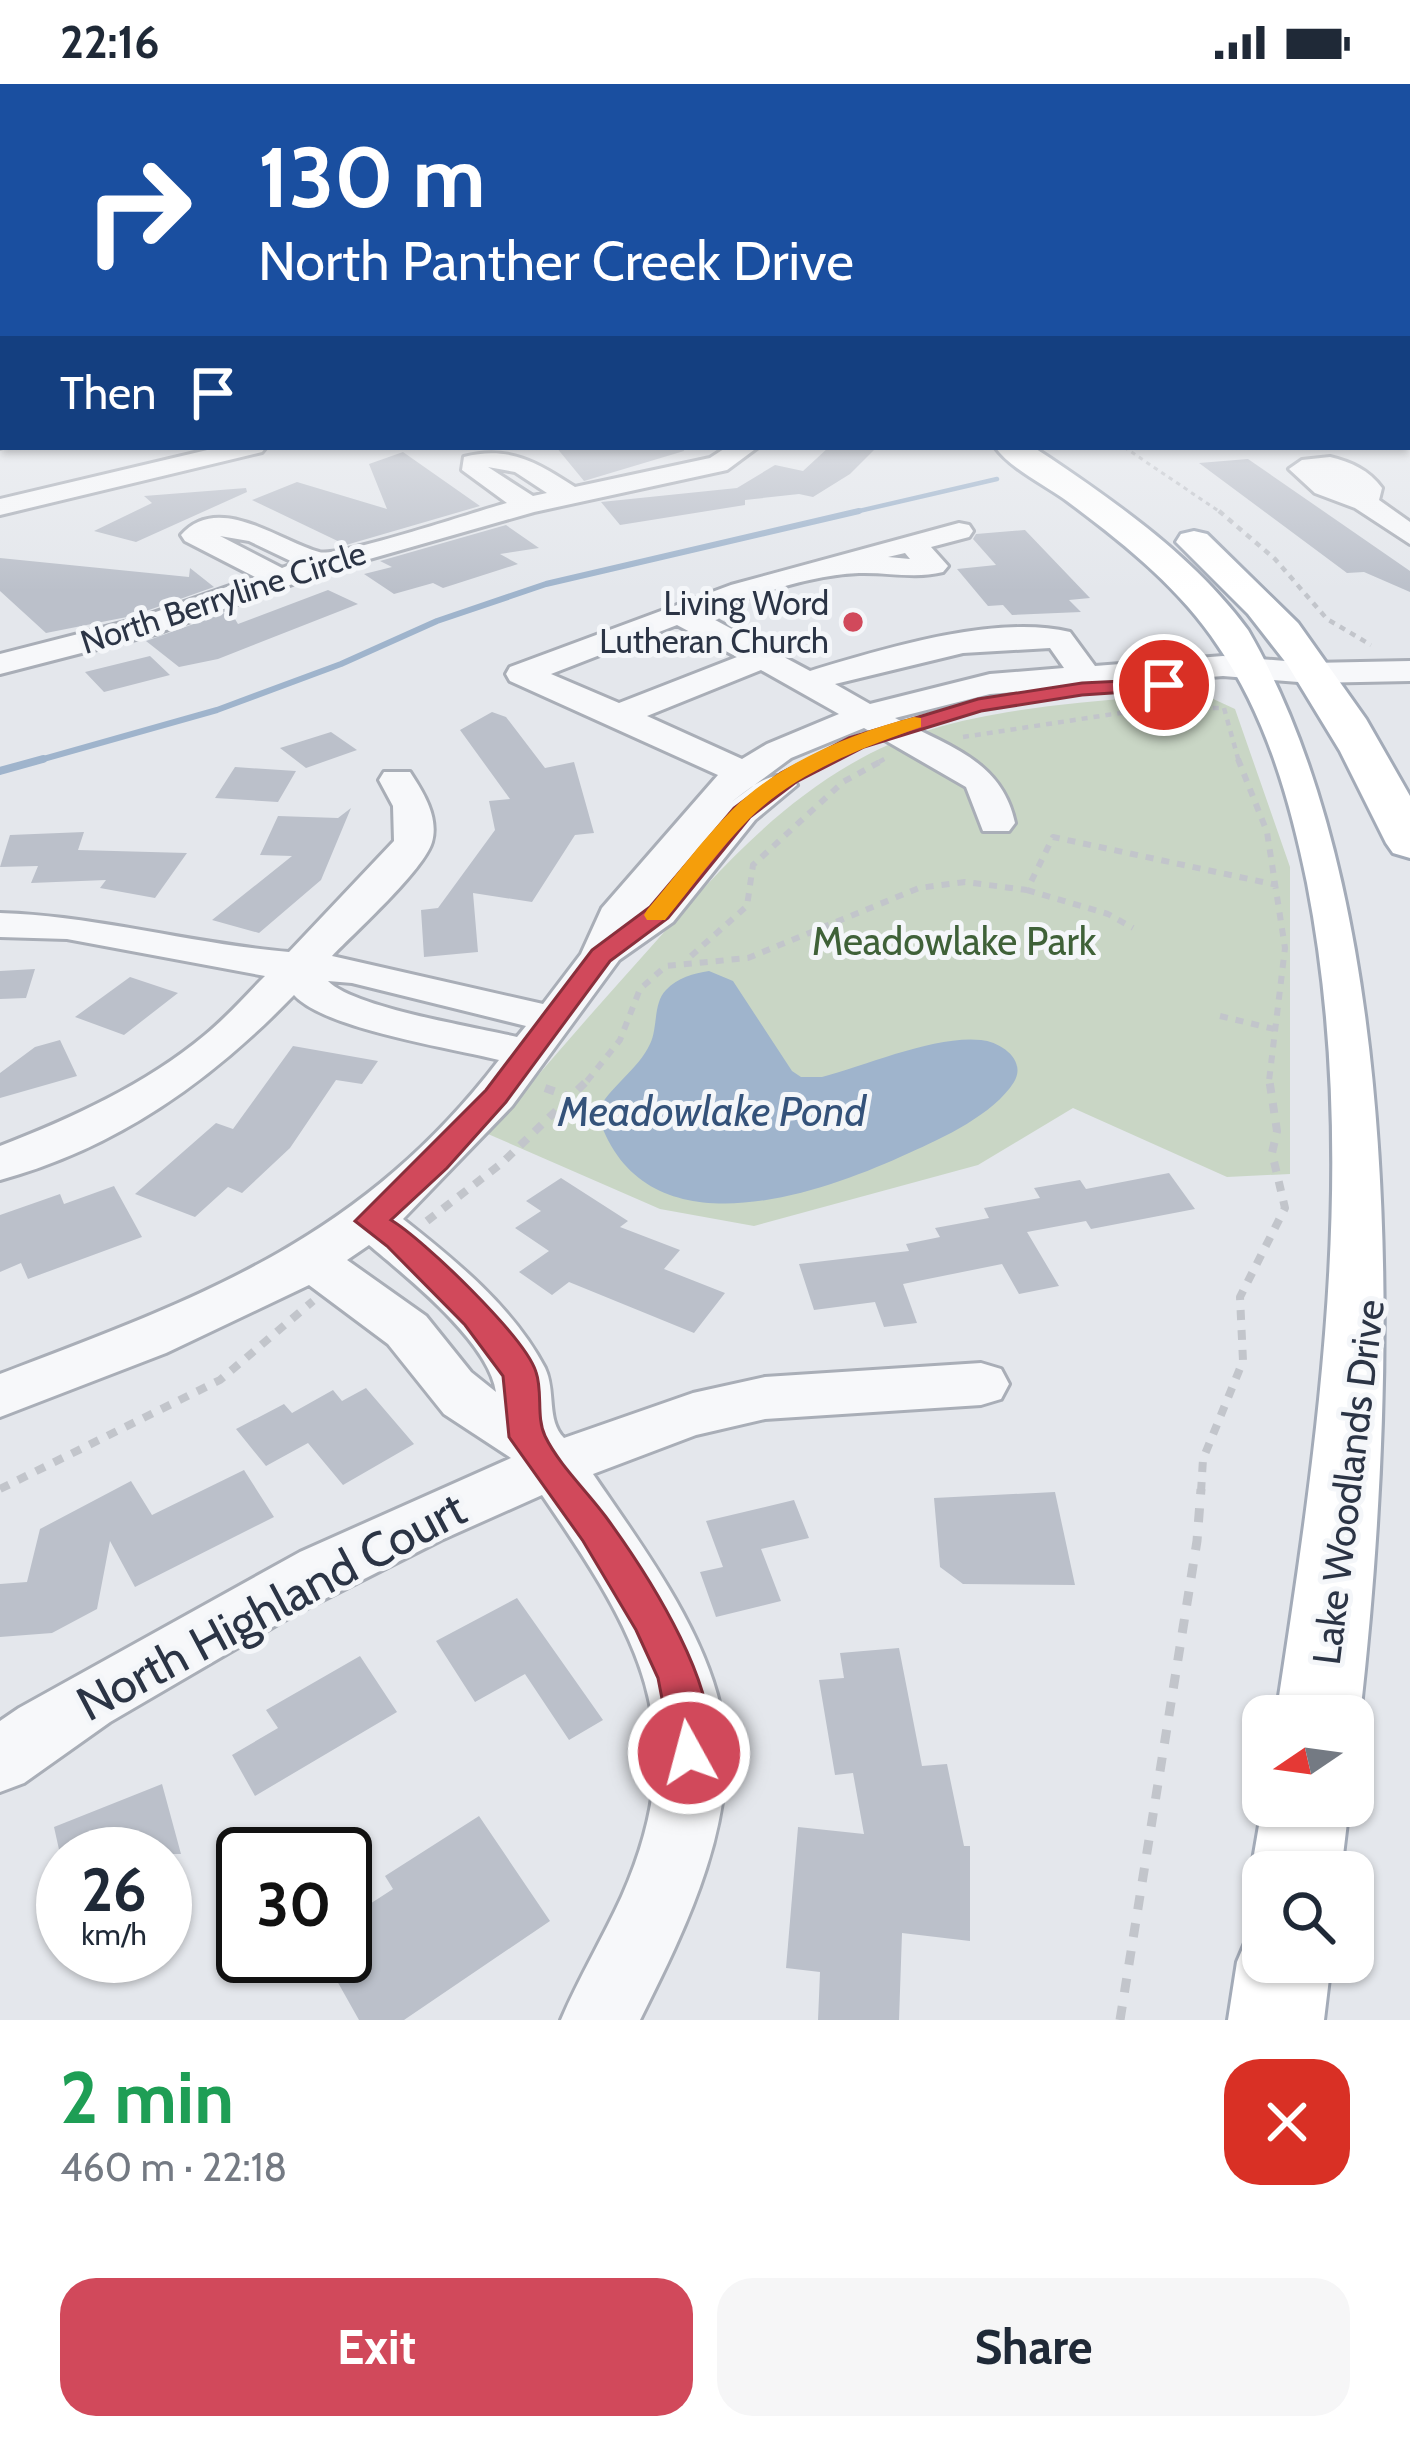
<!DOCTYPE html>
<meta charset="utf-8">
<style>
body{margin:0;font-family:Cabin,sans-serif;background:#f6f6f7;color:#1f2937;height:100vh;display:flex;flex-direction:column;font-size:45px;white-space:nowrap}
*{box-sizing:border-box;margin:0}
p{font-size:39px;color:#747a83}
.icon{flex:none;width:66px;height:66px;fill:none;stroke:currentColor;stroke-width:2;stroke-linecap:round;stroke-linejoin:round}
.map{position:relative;height:1936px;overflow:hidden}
.side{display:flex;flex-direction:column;background:#fff;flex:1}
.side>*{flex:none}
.guide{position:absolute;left:0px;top:0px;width:1410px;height:366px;box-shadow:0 3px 9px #0004;background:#1a4fa0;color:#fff;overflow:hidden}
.needle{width:78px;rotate:257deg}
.buttons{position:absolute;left:1242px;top:1611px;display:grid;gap:24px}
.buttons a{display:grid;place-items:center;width:132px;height:132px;border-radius:24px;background:#fff;box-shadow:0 3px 9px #0004;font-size:60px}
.speed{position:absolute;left:36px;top:1743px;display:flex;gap:24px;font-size:60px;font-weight:700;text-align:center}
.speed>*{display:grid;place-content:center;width:156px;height:156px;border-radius:50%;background:#fff;box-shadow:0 3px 9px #0004;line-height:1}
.speed small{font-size:30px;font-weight:400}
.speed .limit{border:6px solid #111;border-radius:18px;background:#fff;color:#111}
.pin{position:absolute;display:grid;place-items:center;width:102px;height:102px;color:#fff;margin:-51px;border:6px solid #fff;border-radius:50%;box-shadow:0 3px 12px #0007}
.me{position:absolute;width:132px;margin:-66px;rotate:353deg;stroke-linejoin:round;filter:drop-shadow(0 0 9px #0008)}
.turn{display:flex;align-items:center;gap:42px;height:252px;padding:0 60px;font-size:54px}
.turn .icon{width:156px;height:156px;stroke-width:2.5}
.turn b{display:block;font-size:84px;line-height:102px}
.then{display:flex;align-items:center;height:114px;padding:0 60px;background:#0003;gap:24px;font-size:45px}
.round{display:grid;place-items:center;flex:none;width:126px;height:126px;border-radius:36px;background:#f6f6f7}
.headline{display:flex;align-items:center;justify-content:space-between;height:204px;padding:0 60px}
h1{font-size:72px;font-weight:700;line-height:90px;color:#1e9e55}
.primary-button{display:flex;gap:24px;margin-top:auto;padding:24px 60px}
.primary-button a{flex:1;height:138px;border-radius:36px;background:#d1495b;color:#fff;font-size:48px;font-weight:700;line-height:138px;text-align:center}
.primary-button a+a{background:#f6f6f7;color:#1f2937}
.status{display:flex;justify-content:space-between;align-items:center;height:84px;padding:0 60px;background:#fff;direction:ltr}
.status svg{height:33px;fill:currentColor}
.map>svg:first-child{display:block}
</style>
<div class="status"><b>22:16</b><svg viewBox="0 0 49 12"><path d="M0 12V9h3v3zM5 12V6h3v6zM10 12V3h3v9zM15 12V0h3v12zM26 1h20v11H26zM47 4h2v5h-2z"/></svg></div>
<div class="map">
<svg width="1410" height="1936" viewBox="0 0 1410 1936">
<rect width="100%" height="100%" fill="#e4e7ec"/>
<path fill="#c9d6c5" d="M 1142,613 L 1209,613 L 1235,625 L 1290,783 L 1290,1090 L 1227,1093 L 1073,1024 L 978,1081 L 754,1142 L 660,1125 L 488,1050 C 541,987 595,925 650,864 C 711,795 770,727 851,680 C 936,629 1045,622 1142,613 Z"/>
<path fill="#9fb4cc" d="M 709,887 L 733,897 L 792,987 L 801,993 L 822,993 C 867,981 936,951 981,956 C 1001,958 1027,976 1014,998 C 994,1030 943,1054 909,1069 C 812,1114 639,1172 597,1028 C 610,1002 638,986 650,960 C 658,944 653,919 666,906 C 677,894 694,889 709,887 Z"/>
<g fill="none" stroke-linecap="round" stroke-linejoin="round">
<path stroke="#9fb4cc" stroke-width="4.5" d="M 846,430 L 997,395"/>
<path stroke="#9fb4cc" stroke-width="6" d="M 33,678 L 217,626 L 341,580 L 437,537 L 546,500 L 859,427"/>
<path stroke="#9fb4cc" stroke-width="8" d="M 0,687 L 43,675"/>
</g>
<path fill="#bbc0ca" d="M 556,363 L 683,363 L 684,367 L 584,397 Z
M 829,363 L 877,363 L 850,390 L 813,413 L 799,410 L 745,416 L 745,421 L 620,441 L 601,418 L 737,404 L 775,381 L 803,387 Z
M 403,368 L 480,422 L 346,461 L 252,416 L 297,398 L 387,425 L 369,380 Z
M 1248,375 L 1410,487 L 1410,508 L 1364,488 L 1347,489 L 1199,379 Z
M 246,404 L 247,408 L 136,458 L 94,447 L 152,419 L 144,412 Z
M 506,441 L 539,464 L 500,470 L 518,480 L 443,504 L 433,499 L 394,510 L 364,490 L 392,483 L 380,477 Z
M 1025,446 L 1090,514 L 1069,516 L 1081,528 L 1012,531 L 1003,521 L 988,522 L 957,485 L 996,481 L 973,455 L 976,450 Z
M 0,474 L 189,493 L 190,484 L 214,503 L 132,532 L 46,549 L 0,507 Z
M 328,506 L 358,520 L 218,575 L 179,583 L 146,557 L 230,527 L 238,540 Z
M 150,572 L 170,591 L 104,608 L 85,588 Z
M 492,628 L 506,633 L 545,684 L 574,678 L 594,749 L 575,751 L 532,818 L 473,809 L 478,868 L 424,873 L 421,826 L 438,824 L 495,746 L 489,717 L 510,715 L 460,646 Z
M 331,648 L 357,666 L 306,684 L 280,664 Z
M 235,683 L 296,687 L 278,718 L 215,714 Z
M 351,724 L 321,796 L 259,849 L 212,836 L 292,772 L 260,771 L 278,732 L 338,734 Z
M 84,748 L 78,766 L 187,769 L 155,814 L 100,804 L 106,796 L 31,799 L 38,782 L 0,783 L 10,751 Z
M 35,885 L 26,914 L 0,915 L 0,887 Z
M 130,893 L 178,909 L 124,951 L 75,933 Z
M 60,956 L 77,992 L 0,1014 L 0,989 L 35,963 Z
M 293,962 L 378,977 L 362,1000 L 336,996 L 290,1064 L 242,1109 L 228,1103 L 195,1133 L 135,1110 L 216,1039 L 233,1045 Z
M 1169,1089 L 1195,1125 L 1091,1145 L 1086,1137 L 1027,1148 L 1059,1202 L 1019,1210 L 1002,1180 L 903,1200 L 917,1239 L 884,1243 L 875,1218 L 814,1226 L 799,1180 L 909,1167 L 906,1160 L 940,1153 L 935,1144 L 989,1134 L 984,1124 L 1040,1114 L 1034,1104 L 1080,1096 L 1086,1105 Z
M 561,1094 L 628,1137 L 620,1143 L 680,1166 L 664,1185 L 725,1209 L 694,1249 L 569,1198 L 552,1211 L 519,1188 L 549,1167 L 515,1144 L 541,1127 L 526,1117 Z
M 114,1102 L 142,1153 L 28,1195 L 21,1179 L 0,1188 L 0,1131 L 60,1110 L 64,1120 Z
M 366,1304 L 414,1360 L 343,1401 L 308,1359 L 266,1382 L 236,1345 L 284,1320 L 292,1329 L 333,1306 L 342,1317 Z
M 244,1386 L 274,1433 L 135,1503 L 110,1457 L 97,1525 L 52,1549 L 0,1553 L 0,1500 L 27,1498 L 40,1445 L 131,1397 L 152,1431 Z
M 1055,1408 L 1075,1501 L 963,1500 L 940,1483 L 934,1414 Z
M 794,1416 L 809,1454 L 761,1465 L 781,1517 L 716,1533 L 700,1488 L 723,1483 L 706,1437 Z
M 517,1514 L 603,1636 L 569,1656 L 525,1590 L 475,1618 L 436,1557 Z
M 899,1564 L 922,1682 L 947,1680 L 964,1762 L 970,1762 L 970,1857 L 902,1849 L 899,1936 L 818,1936 L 820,1888 L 786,1884 L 798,1743 L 864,1750 L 853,1689 L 835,1691 L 819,1596 L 844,1594 L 840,1569 Z
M 360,1572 L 397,1628 L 255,1712 L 232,1671 L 278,1644 L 266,1626 Z
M 162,1700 L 181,1770 L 60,1770 L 54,1743 Z
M 479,1732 L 550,1837 L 404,1936 L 359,1936 L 323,1872 L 345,1872 L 345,1836 L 393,1805 L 385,1792 Z"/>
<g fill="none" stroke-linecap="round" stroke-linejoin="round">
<defs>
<path id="minor" d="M 1407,240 L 1410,241 L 1410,257 L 1407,256 Z
M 3,347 L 3,363 L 0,364 L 0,348 Z
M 220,363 L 266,363 L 262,368 L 0,431 L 0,415 Z
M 727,363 L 758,363 L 727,386 L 534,428 L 331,486 L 155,550 L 0,590 L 0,570 L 133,536 L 255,493 L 185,457 L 181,451 C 218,408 279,457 319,468 C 338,474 477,427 507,419 L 462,386 L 464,373 C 509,361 538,379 575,403 L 710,374 ZM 488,383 L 515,388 L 547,409 L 533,412 ZM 220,452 L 249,457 L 295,479 L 282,484 Z
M 1330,373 C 1351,378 1369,386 1382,404 L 1379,416 L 1410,438 L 1410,460 L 1355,424 L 1315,409 L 1289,385 L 1302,376 Z
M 959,439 L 969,441 L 973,447 L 969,453 L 931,463 L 948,482 L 943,488 C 914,495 888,488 859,489 C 807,491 753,512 704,530 L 810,587 C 883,565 995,530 1070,548 L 1095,582 L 1223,572 L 1311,579 L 1410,577 L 1410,597 L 1311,599 L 1223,592 L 990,610 L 895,634 C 947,662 1002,676 1015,739 L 1009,747 L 983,747 L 966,703 L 864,644 L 791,674 L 730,719 C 750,705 766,687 792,693 L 797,701 L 755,736 L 673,838 L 619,876 L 512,1022 L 403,1135 C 455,1176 514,1224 545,1284 C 556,1307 546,1336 564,1354 L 693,1309 L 765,1293 L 981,1279 L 1001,1285 L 1009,1300 L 1001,1315 L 981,1321 L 765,1335 L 696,1351 L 593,1390 C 640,1459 701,1540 720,1622 C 744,1728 686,1844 640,1936 L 561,1936 C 579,1893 603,1854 622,1812 C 696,1644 637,1550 542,1411 L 441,1456 L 295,1530 L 110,1638 L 24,1699 L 0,1708 L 0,1637 L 19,1624 L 300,1468 L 511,1374 L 444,1330 L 388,1260 L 309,1201 L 166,1269 L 0,1333 L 0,1290 C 203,1213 362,1155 499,976 C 451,964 325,945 294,911 C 211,997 117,1064 0,1096 L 0,1062 C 72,1034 145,1001 205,951 C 227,933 246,911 265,892 L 67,855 L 0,853 L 0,829 C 98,832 191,860 289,868 L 394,757 L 393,722 L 379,696 L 384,688 L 410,688 C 423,708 439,733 432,758 C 424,786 354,849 332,872 L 543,920 L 581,870 L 602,824 L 718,691 L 510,597 L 506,590 L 510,583 L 731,501 ZM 905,469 L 910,475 L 888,473 ZM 677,541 L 737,573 L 619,619 L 551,590 ZM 1050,564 L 1064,584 L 990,590 L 870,620 L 835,600 L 963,569 ZM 761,586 L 839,630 L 767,660 L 742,675 L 647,632 ZM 328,897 L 352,899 L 526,942 L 517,953 C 476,943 354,924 328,897 ZM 369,1161 C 407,1193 489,1258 496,1308 L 471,1288 L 426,1232 L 347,1176 Z"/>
<path id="major" d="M 995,363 L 1033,363 L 1050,374 C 1121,422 1196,475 1248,546 C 1410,826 1397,1306 1360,1632 L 1353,1647 L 1353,1632 L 1276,1632 C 1318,1357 1361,1075 1307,799 C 1290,716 1266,632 1218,562 C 1180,504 1122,458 1067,417 C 1045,401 1011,385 995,363 Z
M 1194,447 L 1207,450 L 1298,539 L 1366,635 L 1410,712 L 1410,774 L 1393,769 L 1386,759 L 1340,667 L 1287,580 L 1248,530 L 1176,458 L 1181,450 Z
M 1263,1718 L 1263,1722 L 1349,1722 L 1341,1788 L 1263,1788 L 1263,1816 L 1251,1788 Z
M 1263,1840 L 1263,1878 L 1331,1878 L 1324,1936 L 1228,1936 L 1237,1878 L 1251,1845 Z"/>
</defs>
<use href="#minor" stroke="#a9aeb7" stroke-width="6"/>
<use href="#major" stroke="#a3abb8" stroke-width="6"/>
<path stroke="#c2c5cb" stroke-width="3" stroke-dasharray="4.5 4.5" stroke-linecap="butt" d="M 1124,363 L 1223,430"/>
<path stroke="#c2c5cb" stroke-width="4.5" stroke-dasharray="6 6" stroke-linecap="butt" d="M 1219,427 L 1275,475 L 1327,535 L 1371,561
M 1224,624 L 1239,678
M 963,653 L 1153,624 L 1223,624
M 879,678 L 888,673"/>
<path stroke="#c2c5cb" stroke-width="6" stroke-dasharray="8 8" stroke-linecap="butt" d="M 1238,675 L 1267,748 L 1285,864 L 1269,997
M 1027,806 L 1108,830 L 1133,844
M 691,872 L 747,822 L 753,781 L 843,698 L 885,675
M 1220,932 L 1274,945
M 587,997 L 620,956 L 640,905 L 666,882 L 748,874 L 919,804 L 965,798 L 1027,806 L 1053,753 L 1277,801"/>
<path stroke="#c2c5cb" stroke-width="8" stroke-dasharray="10 10" stroke-linecap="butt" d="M 545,1004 L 570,1013
M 427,1137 L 502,1079 L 590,994
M 0,1405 L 220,1296 L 313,1217
M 1201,1408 L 1203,1375 L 1243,1277 L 1240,1213 L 1285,1124 L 1272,1069 L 1277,1047 L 1269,994"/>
<path stroke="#c2c5cb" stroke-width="9" stroke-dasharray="14 14" stroke-linecap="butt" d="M 1120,1936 L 1197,1457 L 1201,1405"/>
<use href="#minor" fill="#f7f8fa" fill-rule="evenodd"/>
<use href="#major" fill="#fff" fill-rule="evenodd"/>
</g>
<linearGradient id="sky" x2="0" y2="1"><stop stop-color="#8bb4dd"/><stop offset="0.47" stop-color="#f3f4f6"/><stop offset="1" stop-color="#f3f4f6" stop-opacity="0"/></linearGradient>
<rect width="1410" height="507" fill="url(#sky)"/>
<path fill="#d1495b" stroke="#882f3b" stroke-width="3" d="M 1164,595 L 1174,601 L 1171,605 L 1082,611 L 981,627 L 864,663 L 796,698 L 750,733 L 668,834 L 610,877 L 506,1018 L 447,1084 L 391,1136 C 423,1155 525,1253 536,1288 C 543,1308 536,1333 545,1352 C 559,1381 587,1407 606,1433 C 644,1485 733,1618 704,1682 L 689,1688 L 675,1682 L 658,1594 L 636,1546 L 583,1457 L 509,1353 L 503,1292 L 465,1241 L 387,1162 L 355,1137 L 486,1006 L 592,866 L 650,823 L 734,724 L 781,689 L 849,654 L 978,615 L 1082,599 Z"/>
<path fill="#f59e0b" d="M 914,633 L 921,634 L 921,643 C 861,664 795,689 749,735 C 718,766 692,803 665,836 L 647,836 L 644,831 L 647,826 C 675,793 702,756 732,726 C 779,679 852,649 914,633 Z"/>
<circle fill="#d1495b" stroke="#f4f6f9" stroke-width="4.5" cx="853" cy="538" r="12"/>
<g text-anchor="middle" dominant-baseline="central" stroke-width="10" stroke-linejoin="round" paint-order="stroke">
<g font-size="33" fill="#2b3445" stroke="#f4f6f9">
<text transform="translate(223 513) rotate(-18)">North Berryline Circle</text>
</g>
<g font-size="33" fill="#2b3445" stroke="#f4f6f9" text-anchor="end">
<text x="829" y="519">Living Word<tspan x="829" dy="38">Lutheran Church</tspan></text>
</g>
<g font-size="39" fill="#3f6138" stroke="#f4f6f9">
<text x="954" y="857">Meadowlake Park</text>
</g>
<g font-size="39" fill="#2b3445" stroke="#f4f6f9">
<text transform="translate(1348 1398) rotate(-83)">Lake Woodlands Drive</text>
</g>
<g font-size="42" font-style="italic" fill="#34527a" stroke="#f4f6f9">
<text x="712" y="1027">Meadowlake Pond</text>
</g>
<g font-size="48" fill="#2b3445" stroke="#f4f6f9">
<text transform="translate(271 1522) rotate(-28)">North Highland Court</text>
</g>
</g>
</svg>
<div class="buttons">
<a><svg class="needle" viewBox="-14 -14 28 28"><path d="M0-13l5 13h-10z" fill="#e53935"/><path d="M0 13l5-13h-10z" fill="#747a83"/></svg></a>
<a><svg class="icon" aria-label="search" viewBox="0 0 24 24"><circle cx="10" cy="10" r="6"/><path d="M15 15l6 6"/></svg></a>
</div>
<div class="speed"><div>26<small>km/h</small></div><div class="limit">30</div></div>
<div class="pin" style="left:1164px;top:601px;background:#d93025"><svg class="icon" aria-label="arrive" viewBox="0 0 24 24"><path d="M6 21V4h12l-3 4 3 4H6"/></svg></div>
<svg class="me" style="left:689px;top:1669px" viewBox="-20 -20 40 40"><circle r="17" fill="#d1495b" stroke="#fff" stroke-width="3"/><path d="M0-11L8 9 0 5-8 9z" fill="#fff"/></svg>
<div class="guide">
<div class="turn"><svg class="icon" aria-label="right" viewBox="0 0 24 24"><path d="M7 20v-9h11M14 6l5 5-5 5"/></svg><div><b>130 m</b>North Panther Creek Drive</div></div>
<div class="then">Then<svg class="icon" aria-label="arrive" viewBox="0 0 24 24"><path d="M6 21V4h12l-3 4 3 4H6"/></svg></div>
</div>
</div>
<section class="side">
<div class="headline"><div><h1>2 min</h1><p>460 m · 22:18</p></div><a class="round" style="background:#d93025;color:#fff"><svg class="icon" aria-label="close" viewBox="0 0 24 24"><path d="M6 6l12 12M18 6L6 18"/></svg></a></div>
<div class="primary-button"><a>Exit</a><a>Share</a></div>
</section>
